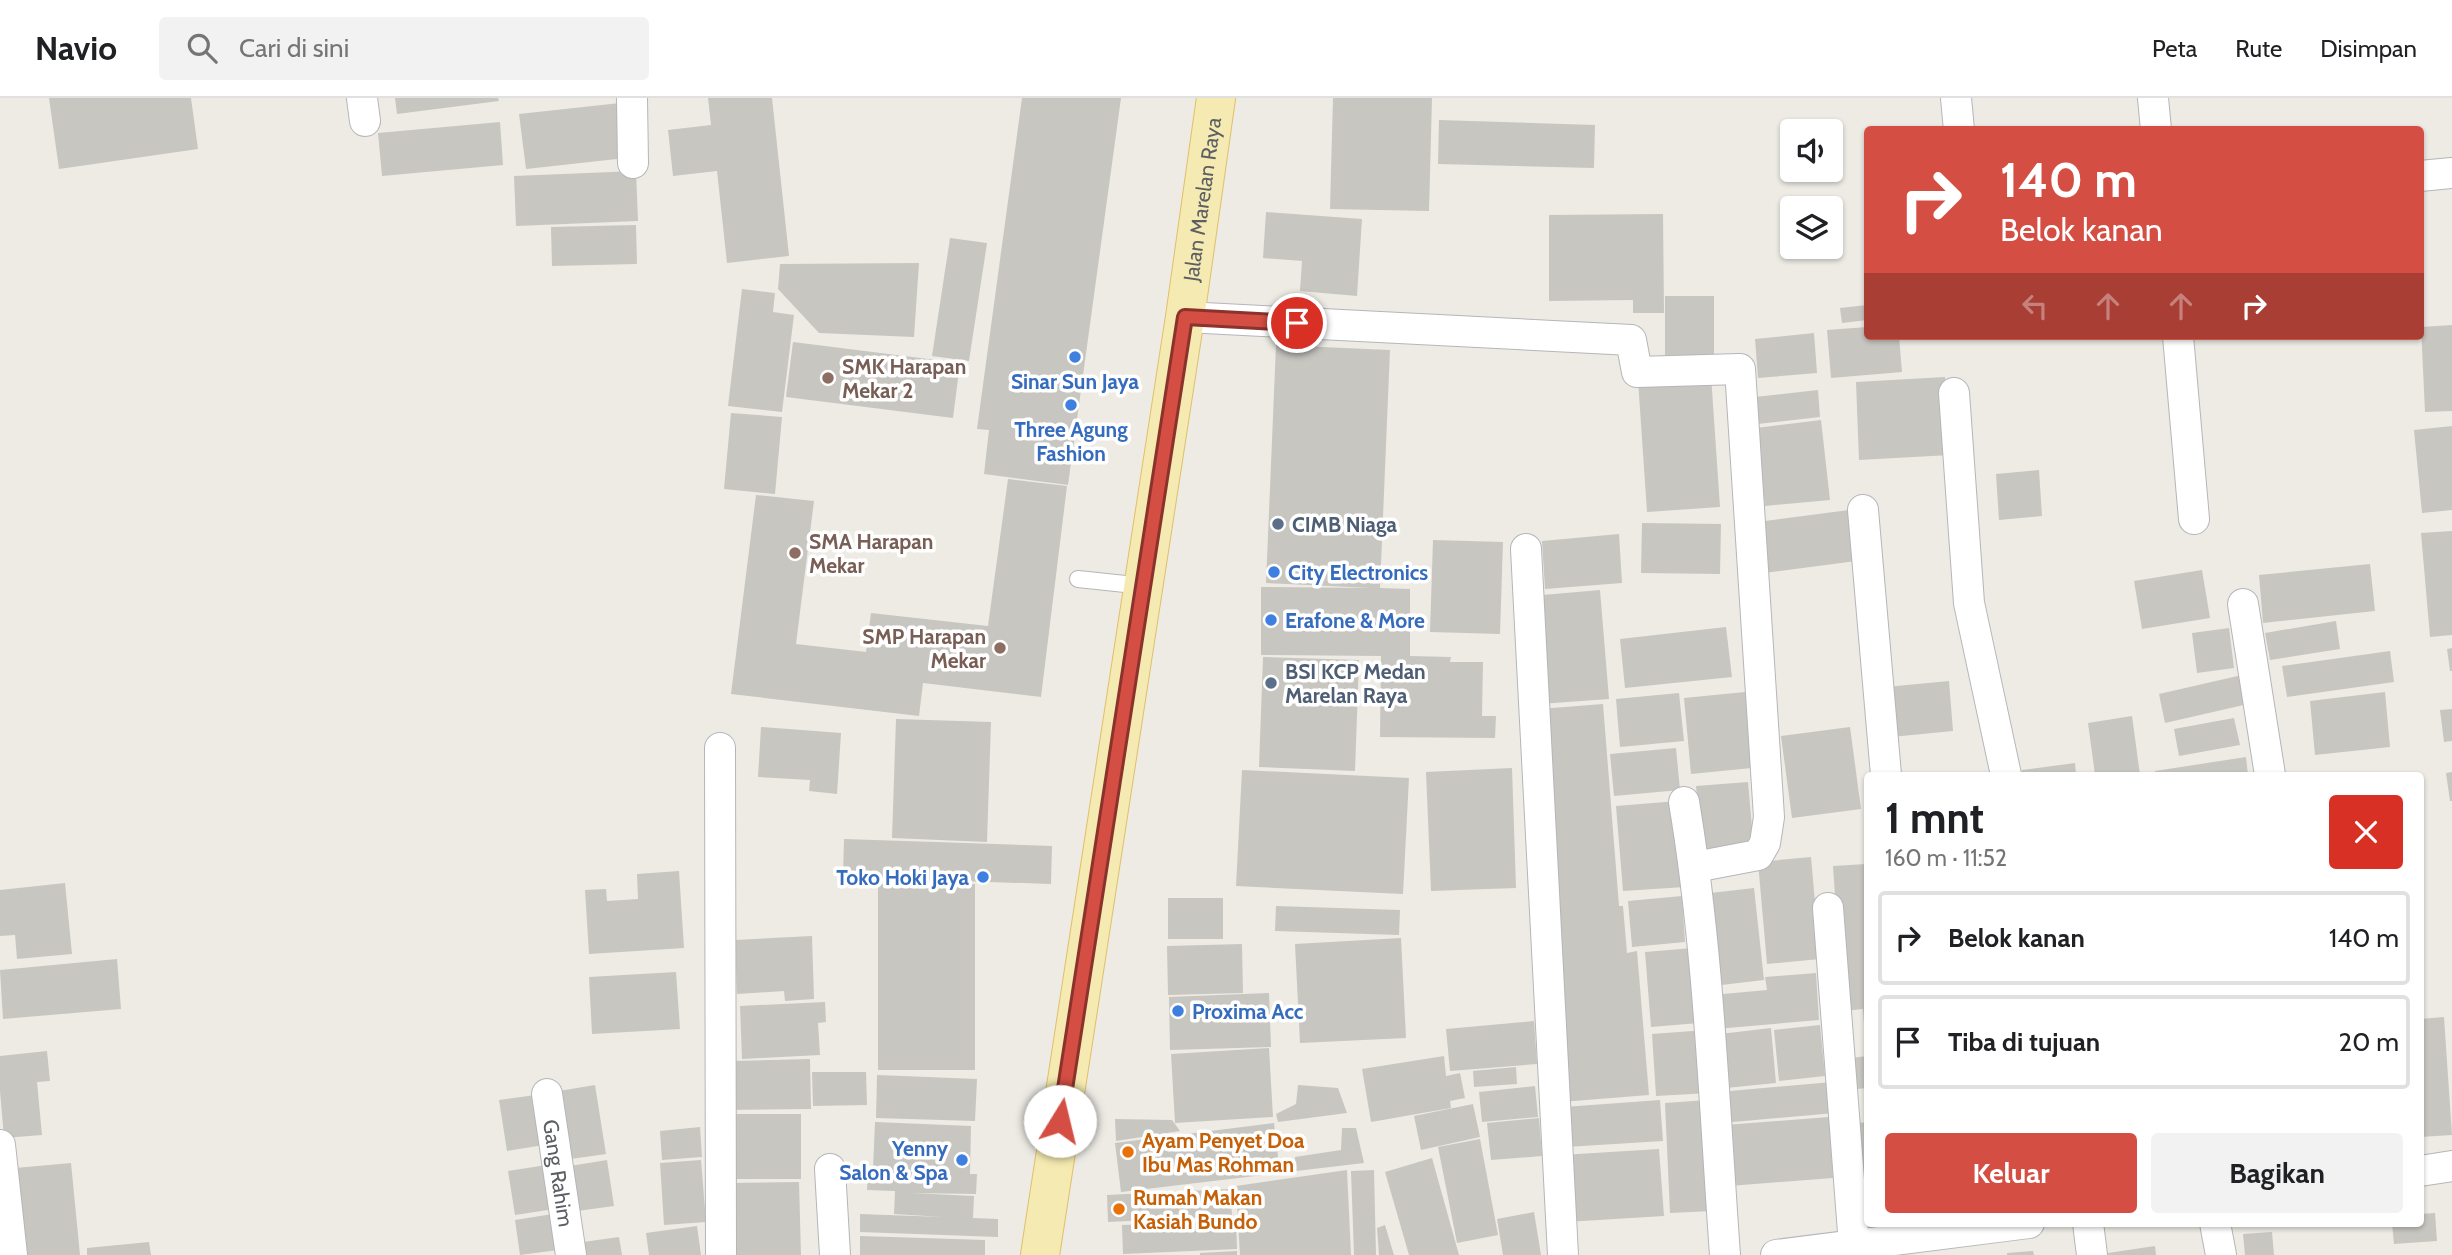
<!DOCTYPE html>
<html lang="id">
<meta charset="utf-8">
<style>
body{margin:0;font-family:Cabin,sans-serif;background:#f2f2f2;color:#202124;height:100vh;display:flex;flex-direction:column;font-size:26px;white-space:nowrap}
*{box-sizing:border-box;margin:0}
p{font-size:23px;color:#757577}
.icon{flex:none;width:38px;height:38px;fill:none;stroke:currentColor;stroke-width:2;stroke-linecap:round;stroke-linejoin:round}
.map{position:relative;flex:1;overflow:hidden}
.details{position:absolute;left:1864px;top:674px;width:560px;height:455px;display:flex;flex-direction:column;background:#fff;border-radius:7px;box-shadow:0 2px 5px #0004}
.details>*{flex:none}
.top-card{position:absolute;left:1864px;top:28px;width:560px;height:214px;border-radius:7px;box-shadow:0 2px 5px #0004;background:#d44e43;color:#fff;overflow:hidden}
.tools{position:absolute;left:1780px;top:21px;display:grid;gap:14px}
.tools a{display:grid;place-items:center;width:63px;height:63px;border-radius:7px;background:#fff;box-shadow:0 2px 5px #0004;font-size:35px}
.pin{position:absolute;display:grid;place-items:center;width:60px;height:60px;color:#fff;margin:-30px;border:4px solid #fff;border-radius:50%;box-shadow:0 2px 7px #0007}
.me{position:absolute;width:77px;margin:-38px;rotate:9deg;stroke-linejoin:round;filter:drop-shadow(0 0 5px #0008)}
.turn{display:flex;align-items:center;gap:24px;height:147px;padding:0 21px;font-size:32px}
.turn .icon{width:91px;height:91px;stroke-width:2.5}
.turn b{display:block;font-size:49px;line-height:60px}
.lanes{display:flex;align-items:center;height:66px;padding:0 21px;background:#0003;justify-content:center;gap:35px;direction:ltr}
.lanes .off{opacity:.35}
.round{display:grid;place-items:center;flex:none;width:74px;height:74px;border-radius:7px;background:#f2f2f2}
.headline{display:flex;align-items:center;justify-content:space-between;height:119px;padding:0 21px}
h1{font-size:42px;font-weight:700;line-height:52px}
.cta{display:flex;gap:14px;margin-top:auto;padding:14px 21px}
.cta a{flex:1;height:80px;border-radius:7px;background:#d44e43;color:#fff;font-size:28px;font-weight:700;line-height:80px;text-align:center}
.cta a+a{background:#f2f2f2;color:#202124}
ul{padding:0;list-style:none}
li{display:flex;align-items:center;gap:21px;height:94px;margin:0 14px 10px;padding:0 7px;border:4px solid #e0e0e0;border-radius:7px}
li div{flex:1}
li b{display:block;font-size:26px}
li em{font-style:normal}
header{display:flex;align-items:center;gap:42px;box-sizing:border-box;height:98px;padding:0 35px;background:#fff;border-bottom:2px solid #e0e0e0}
header strong{font-size:33px}
nav{display:flex;gap:38px;margin-inline-start:auto;font-size:24px}
.search{width:490px;height:63px;background:#f2f2f2;display:flex;align-items:center;gap:18px;box-sizing:border-box;padding:0 24px;border-radius:7px;color:#757577;font-size:26px}
.map>svg:first-child{display:block}
</style>
<header>
<strong>Navio</strong>
<div class="search"><svg class="icon" aria-label="search" viewBox="0 0 24 24"><circle cx="10" cy="10" r="6"/><path d="M15 15l6 6"/></svg>Cari di sini</div>
<nav><a>Peta</a><a>Rute</a><a>Disimpan</a></nav>
</header>
<div class="map">
<svg width="2452" height="1157" viewBox="0 0 2452 1157">
<rect width="100%" height="100%" fill="#edebe4"/>
<path fill="#c8c6c1" d="M 49,0 L 191,0 L 198,51 L 59,71 Z
M 395,0 L 498,0 L 499,3 L 397,16 Z
M 708,0 L 772,0 L 789,158 L 727,165 L 717,73 L 673,78 L 668,32 L 711,27 Z
M 1022,0 L 1121,0 L 1068,387 L 984,376 L 989,332 L 977,331 Z
M 1333,0 L 1432,0 L 1429,113 L 1330,111 Z
M 620,5 L 626,60 L 526,71 L 519,16 Z
M 1439,22 L 1595,27 L 1594,70 L 1438,66 Z
M 500,24 L 503,67 L 382,78 L 378,35 Z
M 636,73 L 638,123 L 516,128 L 514,78 Z
M 1266,114 L 1362,121 L 1357,198 L 1300,193 L 1302,163 L 1263,160 Z
M 1663,116 L 1664,215 L 1633,215 L 1633,202 L 1549,203 L 1549,117 Z
M 636,127 L 637,166 L 552,168 L 551,129 Z
M 950,140 L 987,145 L 969,263 L 932,258 Z
M 919,165 L 914,239 L 819,235 L 778,191 L 780,166 Z
M 742,191 L 775,195 L 773,214 L 794,217 L 782,314 L 728,308 Z
M 1665,198 L 1714,198 L 1714,258 L 1665,258 Z
M 1867,207 L 1867,222 L 1842,225 L 1840,210 Z
M 2452,227 L 2452,313 L 2425,314 L 2421,229 Z
M 1867,229 L 1867,238 L 1899,238 L 1902,274 L 1831,280 L 1827,232 Z
M 1814,235 L 1817,275 L 1758,280 L 1755,241 Z
M 793,244 L 960,265 L 953,320 L 786,299 Z
M 1276,247 L 1390,252 L 1380,490 L 1410,491 L 1410,558 L 1451,559 L 1450,564 L 1483,564 L 1482,618 L 1496,618 L 1495,640 L 1380,639 L 1381,558 L 1261,557 L 1261,489 L 1371,490 L 1266,485 Z
M 1711,277 L 1720,409 L 1647,414 L 1638,282 Z
M 1945,279 L 1950,357 L 1859,362 L 1856,284 Z
M 1818,292 L 1820,319 L 1749,327 L 1746,300 Z
M 731,315 L 782,319 L 775,396 L 724,391 Z
M 1821,322 L 1830,402 L 1765,408 L 1756,330 Z
M 2452,328 L 2452,412 L 2422,415 L 2414,332 Z
M 2039,372 L 2042,418 L 1999,422 L 1996,376 Z
M 1008,381 L 1067,388 L 1041,599 L 923,585 L 919,618 L 731,596 L 756,397 L 814,403 L 796,546 L 866,554 L 871,515 L 988,528 Z
M 1849,412 L 1856,463 L 1764,475 L 1758,424 Z
M 1642,425 L 1721,426 L 1720,476 L 1641,475 Z
M 2452,433 L 2452,537 L 2430,539 L 2421,435 Z
M 1619,436 L 1622,485 L 1545,491 L 1542,443 Z
M 1433,442 L 1503,444 L 1500,536 L 1430,534 Z
M 2370,466 L 2375,513 L 2263,525 L 2259,477 Z
M 2202,472 L 2210,520 L 2142,531 L 2134,483 Z
M 1600,492 L 1609,601 L 1540,606 L 1531,498 Z
M 2336,523 L 2340,551 L 2270,562 L 2265,535 Z
M 1726,529 L 1732,579 L 1625,590 L 1620,541 Z
M 2229,530 L 2234,570 L 2197,575 L 2192,535 Z
M 2452,550 L 2452,573 L 2450,573 L 2447,551 Z
M 2390,553 L 2394,584 L 2287,599 L 2282,568 Z
M 1263,559 L 1359,562 L 1355,673 L 1259,669 Z
M 2242,577 L 2248,606 L 2165,625 L 2159,596 Z
M 1949,583 L 1953,633 L 1891,639 L 1886,589 Z
M 1755,593 L 1762,669 L 1691,676 L 1684,600 Z
M 2385,594 L 2390,649 L 2315,657 L 2310,603 Z
M 1679,595 L 1684,643 L 1620,649 L 1616,601 Z
M 1603,606 L 1619,808 L 1623,808 L 1627,855 L 1637,853 L 1649,997 L 1561,1004 L 1558,970 L 1568,970 L 1539,611 Z
M 2452,611 L 2452,643 L 2444,644 L 2440,612 Z
M 2132,618 L 2140,677 L 2095,677 L 2088,625 Z
M 2234,620 L 2240,647 L 2179,658 L 2174,631 Z
M 896,621 L 991,624 L 987,744 L 892,740 Z
M 761,629 L 841,635 L 837,696 L 809,693 L 810,682 L 758,679 Z
M 1850,629 L 1861,711 L 1792,720 L 1781,638 Z
M 1676,650 L 1680,692 L 1614,698 L 1610,656 Z
M 2246,659 L 2248,677 L 2155,677 L 2155,673 Z
M 2075,665 L 2076,677 L 2022,677 L 2022,672 Z
M 1512,670 L 1516,790 L 1431,793 L 1426,674 Z
M 1242,672 L 1409,680 L 1403,796 L 1236,788 Z
M 2452,674 L 2452,703 L 2450,703 L 2446,675 Z
M 1748,684 L 1754,753 L 1702,758 L 1696,688 Z
M 1678,703 L 1685,789 L 1623,793 L 1616,708 Z
M 844,741 L 1052,748 L 1051,786 L 843,779 Z
M 1811,759 L 1820,861 L 1767,866 L 1758,764 Z
M 1867,766 L 1867,942 L 1865,942 L 1863,911 L 1843,913 L 1833,768 Z
M 679,773 L 684,850 L 589,856 L 585,792 L 606,791 L 607,803 L 638,801 L 637,776 Z
M 65,785 L 72,856 L 17,861 L 15,837 L 0,838 L 0,792 Z
M 878,786 L 975,786 L 975,972 L 878,972 Z
M 1754,790 L 1764,882 L 1713,888 L 1702,796 Z
M 1682,798 L 1685,844 L 1632,849 L 1628,803 Z
M 1168,800 L 1223,800 L 1223,841 L 1168,841 Z
M 1276,808 L 1400,812 L 1399,837 L 1275,833 Z
M 812,838 L 814,901 L 785,903 L 784,893 L 737,896 L 735,842 Z
M 1401,840 L 1406,940 L 1300,945 L 1295,846 Z
M 1242,846 L 1243,895 L 1168,897 L 1167,848 Z
M 1693,850 L 1699,925 L 1651,929 L 1645,854 Z
M 117,861 L 121,911 L 3,921 L 0,872 Z
M 676,874 L 680,931 L 592,936 L 589,879 Z
M 1816,875 L 1819,922 L 1716,931 L 1712,897 L 1767,892 L 1765,879 Z
M 1269,895 L 1271,949 L 1170,952 L 1169,899 Z
M 825,904 L 826,924 L 818,925 L 820,957 L 742,961 L 740,908 Z
M 2444,919 L 2452,1037 L 2420,1039 L 2420,921 Z
M 1534,923 L 1537,966 L 1450,973 L 1446,931 Z
M 1820,927 L 1825,978 L 1779,983 L 1774,932 Z
M 1771,930 L 1776,985 L 1726,990 L 1720,936 Z
M 1706,932 L 1709,995 L 1656,998 L 1652,936 Z
M 1269,950 L 1273,1019 L 1175,1025 L 1171,956 Z
M 47,953 L 50,983 L 37,984 L 42,1037 L 4,1040 L 0,993 L 0,958 Z
M 1444,958 L 1446,978 L 1460,975 L 1465,1000 L 1450,1003 L 1451,1010 L 1371,1024 L 1362,971 Z
M 1867,958 L 1867,990 L 1846,992 L 1843,961 Z
M 810,961 L 811,1011 L 726,1012 L 734,963 Z
M 1516,969 L 1517,986 L 1474,989 L 1473,973 Z
M 812,974 L 866,974 L 867,1007 L 813,1008 Z
M 877,977 L 977,981 L 975,1023 L 876,1020 Z
M 1832,984 L 1835,1015 L 1722,1025 L 1719,994 Z
M 595,987 L 606,1056 L 564,1062 L 553,994 Z
M 1298,987 L 1338,990 L 1347,1015 L 1278,1024 L 1276,1016 L 1296,1006 Z
M 1535,988 L 1538,1019 L 1482,1024 L 1479,994 Z
M 543,996 L 550,1046 L 507,1053 L 499,1002 Z
M 1660,1002 L 1663,1043 L 1566,1049 L 1564,1009 Z
M 1707,1002 L 1712,1113 L 1670,1115 L 1665,1005 Z
M 1473,1006 L 1480,1039 L 1421,1052 L 1414,1018 Z
M 733,1016 L 801,1016 L 801,1081 L 733,1081 Z
M 1829,1019 L 1833,1080 L 1729,1088 L 1725,1027 Z
M 1539,1020 L 1542,1058 L 1491,1062 L 1487,1025 Z
M 1115,1021 L 1172,1022 L 1180,1033 L 1116,1043 Z
M 875,1024 L 971,1028 L 970,1076 L 977,1076 L 976,1096 L 911,1095 L 974,1098 L 973,1120 L 998,1121 L 998,1139 L 860,1134 L 860,1116 L 943,1119 L 894,1116 L 895,1093 L 867,1092 L 868,1072 L 932,1075 L 873,1071 Z
M 1867,1024 L 1867,1078 L 1856,1079 L 1851,1026 Z
M 1274,1025 L 1280,1075 L 1121,1094 L 1115,1045 Z
M 700,1029 L 702,1059 L 662,1062 L 660,1033 Z
M 1342,1030 L 1356,1030 L 1364,1065 L 1296,1073 L 1295,1059 L 1341,1052 Z
M 1480,1041 L 1498,1137 L 1457,1145 L 1438,1049 Z
M 1659,1051 L 1664,1118 L 1566,1124 L 1562,1057 Z
M 1432,1060 L 1459,1157 L 1409,1157 L 1385,1074 Z
M 607,1062 L 614,1108 L 570,1114 L 564,1069 Z
M 701,1062 L 706,1124 L 664,1127 L 660,1065 Z
M 71,1065 L 80,1157 L 13,1157 L 4,1071 Z
M 553,1066 L 561,1110 L 515,1117 L 508,1073 Z
M 1347,1072 L 1351,1157 L 1240,1157 L 1236,1088 Z
M 1374,1072 L 1376,1157 L 1354,1157 L 1351,1073 Z
M 799,1084 L 801,1157 L 732,1157 L 730,1085 Z
M 1230,1091 L 1232,1118 L 1108,1124 L 1107,1097 Z
M 1534,1114 L 1541,1157 L 1503,1157 L 1497,1121 Z
M 559,1115 L 558,1152 L 520,1157 L 515,1122 Z
M 2435,1115 L 2437,1143 L 2394,1146 L 2392,1125 L 2420,1125 L 2420,1116 Z
M 1236,1123 L 1237,1151 L 1123,1156 L 1122,1127 Z
M 1385,1127 L 1394,1157 L 1379,1157 L 1377,1130 Z
M 697,1128 L 701,1157 L 649,1157 L 646,1135 Z
M 2272,1134 L 2274,1157 L 2245,1157 L 2243,1136 Z
M 860,1138 L 985,1142 L 985,1157 L 860,1157 Z
M 619,1139 L 622,1157 L 578,1157 L 576,1145 Z
M 149,1144 L 151,1157 L 87,1157 L 87,1150 Z
M 2155,1148 L 2156,1157 L 2108,1157 L 2108,1155 Z
M 1237,1153 L 1237,1157 L 1200,1157 L 1200,1155 Z
M 2033,1153 L 2034,1157 L 2007,1157 L 2007,1155 Z"/>
<g fill="none" stroke-linecap="round" stroke-linejoin="round">
<defs>
<path id="service" d="M 1078,481 L 1144,488"/>
<g id="minor">
<path d="M 362,0 L 365,23"/>
<path d="M 632,0 L 633,65"/>
<path d="M 1956,0 L 1959,32"/>
<path d="M 2153,0 L 2156,32"/>
<path d="M 2420,78 L 2452,75"/>
<path d="M 1185,219 L 1631,242 L 1637,274 L 1740,271 L 1769,719 L 1765,745 L 1758,757 L 1695,769"/>
<path d="M 2178,238 L 2194,421"/>
<path d="M 1954,295 L 1969,505 L 2006,677"/>
<path d="M 1863,412 L 1886,677"/>
<path d="M 1526,451 L 1563,1157"/>
<path d="M 2243,506 L 2270,677"/>
<path d="M 720,650 L 721,1157"/>
<path d="M 1684,704 C 1709,853 1714,1006 1725,1157"/>
<path d="M 1828,810 L 1854,1147"/>
<path id="s1" d="M 547,996 L 571,1157"/>
<path d="M 0,1047 L 12,1157"/>
<path d="M 830,1071 L 835,1157"/>
<path d="M 2420,1073 L 2452,1068"/>
<path d="M 2088,1125 L 2092,1157"/>
<path d="M 2215,1125 L 2221,1157"/>
<path d="M 1776,1157 L 2029,1125"/>
</g>
<g id="primary">
<path id="s2" d="M 1040,1157 L 1185,219 L 1216,0"/>
</g>
</defs>
<use href="#service" stroke="#b5b6ba" stroke-width="18"/>
<use href="#minor" stroke="#b5b6ba" stroke-width="32"/>
<use href="#primary" stroke="#e0bf6a" stroke-width="40"/>
<use href="#service" stroke="#fff" stroke-width="16"/>
<use href="#minor" stroke="#fff" stroke-width="30"/>
<use href="#primary" stroke="#f5eab1" stroke-width="38"/>
</g>
<g fill="none" stroke-linecap="round" stroke-linejoin="round">
<defs>
<path id="route" d="M 1060,1023 L 1185,219 L 1297,225"/>
</defs>
<use href="#route" stroke="#8a332c" stroke-width="18"/>
<use href="#route" stroke="#d44e43" stroke-width="12"/>
</g>
<g fill="#3f7fe0" stroke="#fff" stroke-width="2.5">
<circle cx="1075" cy="259" r="7"/>
<circle cx="1071" cy="307" r="7"/>
<circle cx="1274" cy="474" r="7"/>
<circle cx="1271" cy="522" r="7"/>
<circle cx="983" cy="779" r="7"/>
<circle cx="1178" cy="913" r="7"/>
<circle cx="962" cy="1062" r="7"/>
</g>
<g fill="#8d6e63" stroke="#fff" stroke-width="2.5">
<circle cx="828" cy="280" r="7"/>
<circle cx="795" cy="455" r="7"/>
<circle cx="1000" cy="550" r="7"/>
</g>
<g fill="#5c6f8a" stroke="#fff" stroke-width="2.5">
<circle cx="1278" cy="426" r="7"/>
<circle cx="1271" cy="585" r="7"/>
</g>
<g fill="#e8710a" stroke="#fff" stroke-width="2.5">
<circle cx="1128" cy="1054" r="7"/>
<circle cx="1119" cy="1111" r="7"/>
</g>
<g text-anchor="middle" dominant-baseline="central" stroke-width="7" stroke-linejoin="round" paint-order="stroke">
<g font-size="21" fill="#5c5f63" stroke="#fff">
<text stroke="none"><textPath href="#s2" startOffset="1068">Jalan Marelan Raya</textPath></text>
<text stroke="none"><textPath href="#s1" startOffset="80">Gang Rahim</textPath></text>
</g>
<g font-size="21" font-weight="bold" fill="#785e54" stroke="#fff" text-anchor="start">
<text x="842" y="268">SMK Harapan<tspan x="842" dy="24">Mekar 2</tspan></text>
<text x="809" y="443">SMA Harapan<tspan x="809" dy="24">Mekar</tspan></text>
<text x="986" y="538" text-anchor="end">SMP Harapan<tspan x="986" dy="24">Mekar</tspan></text>
</g>
<g font-size="21" font-weight="bold" fill="#366cbe" stroke="#fff" text-anchor="start">
<text x="1075" y="283" text-anchor="middle">Sinar Sun Jaya</text>
<text x="1071" y="331" text-anchor="middle">Three Agung<tspan x="1071" dy="24">Fashion</tspan></text>
<text x="1288" y="474">City Electronics</text>
<text x="1285" y="522">Erafone &amp; More</text>
<text x="969" y="779" text-anchor="end">Toko Hoki Jaya</text>
<text x="1192" y="913">Proxima Acc</text>
<text x="948" y="1050" text-anchor="end">Yenny<tspan x="948" dy="24">Salon &amp; Spa</tspan></text>
</g>
<g font-size="21" font-weight="bold" fill="#4e5e75" stroke="#fff" text-anchor="start">
<text x="1292" y="426">CIMB Niaga</text>
<text x="1285" y="573">BSI KCP Medan<tspan x="1285" dy="24">Marelan Raya</tspan></text>
</g>
<g font-size="21" font-weight="bold" fill="#c56008" stroke="#fff" text-anchor="start">
<text x="1142" y="1042">Ayam Penyet Doa<tspan x="1142" dy="24">Ibu Mas Rohman</tspan></text>
<text x="1133" y="1099">Rumah Makan<tspan x="1133" dy="24">Kasiah Bundo</tspan></text>
</g>
</g>
</svg>
<div class="tools">
<a><svg class="icon" aria-label="sound" viewBox="0 0 24 24"><path d="M4 9h4l5-4v14l-5-4H4zM17 9q2 3 0 6"/></svg></a>
<a><svg class="icon" aria-label="layers" viewBox="0 0 24 24"><path d="M12 4l9 5-9 5-9-5zM3 14l9 5 9-5"/></svg></a>
</div>
<div class="pin" style="left:1297px;top:225px;background:#d93025"><svg class="icon" aria-label="arrive" viewBox="0 0 24 24"><path d="M6 21V4h12l-3 4 3 4H6"/></svg></div>
<svg class="me" style="left:1060px;top:1023px" viewBox="-20 -20 40 40"><circle r="19" fill="#fff"/><path d="M0-13L10 11 0 6-10 11z" fill="#d44e43"/></svg>
<div class="top-card">
<div class="turn"><svg class="icon" aria-label="right" viewBox="0 0 24 24"><path d="M7 20v-9h11M14 6l5 5-5 5"/></svg><div><b>140 m</b>Belok kanan</div></div>
<div class="lanes"><svg class="icon off" aria-label="left" viewBox="0 0 24 24"><path d="M17 20v-9H6M10 6l-5 5 5 5"/></svg><svg class="icon off" aria-label="ahead" viewBox="0 0 24 24"><path d="M12 20V5M6 11l6-6 6 6"/></svg><svg class="icon off" aria-label="ahead" viewBox="0 0 24 24"><path d="M12 20V5M6 11l6-6 6 6"/></svg><svg class="icon" aria-label="right" viewBox="0 0 24 24"><path d="M7 20v-9h11M14 6l5 5-5 5"/></svg></div>
</div>
<section class="details">
<div class="headline"><div><h1>1 mnt</h1><p>160 m · 11:52</p></div><a class="round" style="background:#d93025;color:#fff"><svg class="icon" aria-label="close" viewBox="0 0 24 24"><path d="M6 6l12 12M18 6L6 18"/></svg></a></div>
<ul>
<li><svg class="icon" aria-label="right" viewBox="0 0 24 24"><path d="M7 20v-9h11M14 6l5 5-5 5"/></svg><div><b>Belok kanan</b></div><em>140 m</em></li>
<li><svg class="icon" aria-label="arrive" viewBox="0 0 24 24"><path d="M6 21V4h12l-3 4 3 4H6"/></svg><div><b>Tiba di tujuan</b></div><em>20 m</em></li>
</ul>
<div class="cta"><a>Keluar</a><a>Bagikan</a></div>
</section>
</div>
